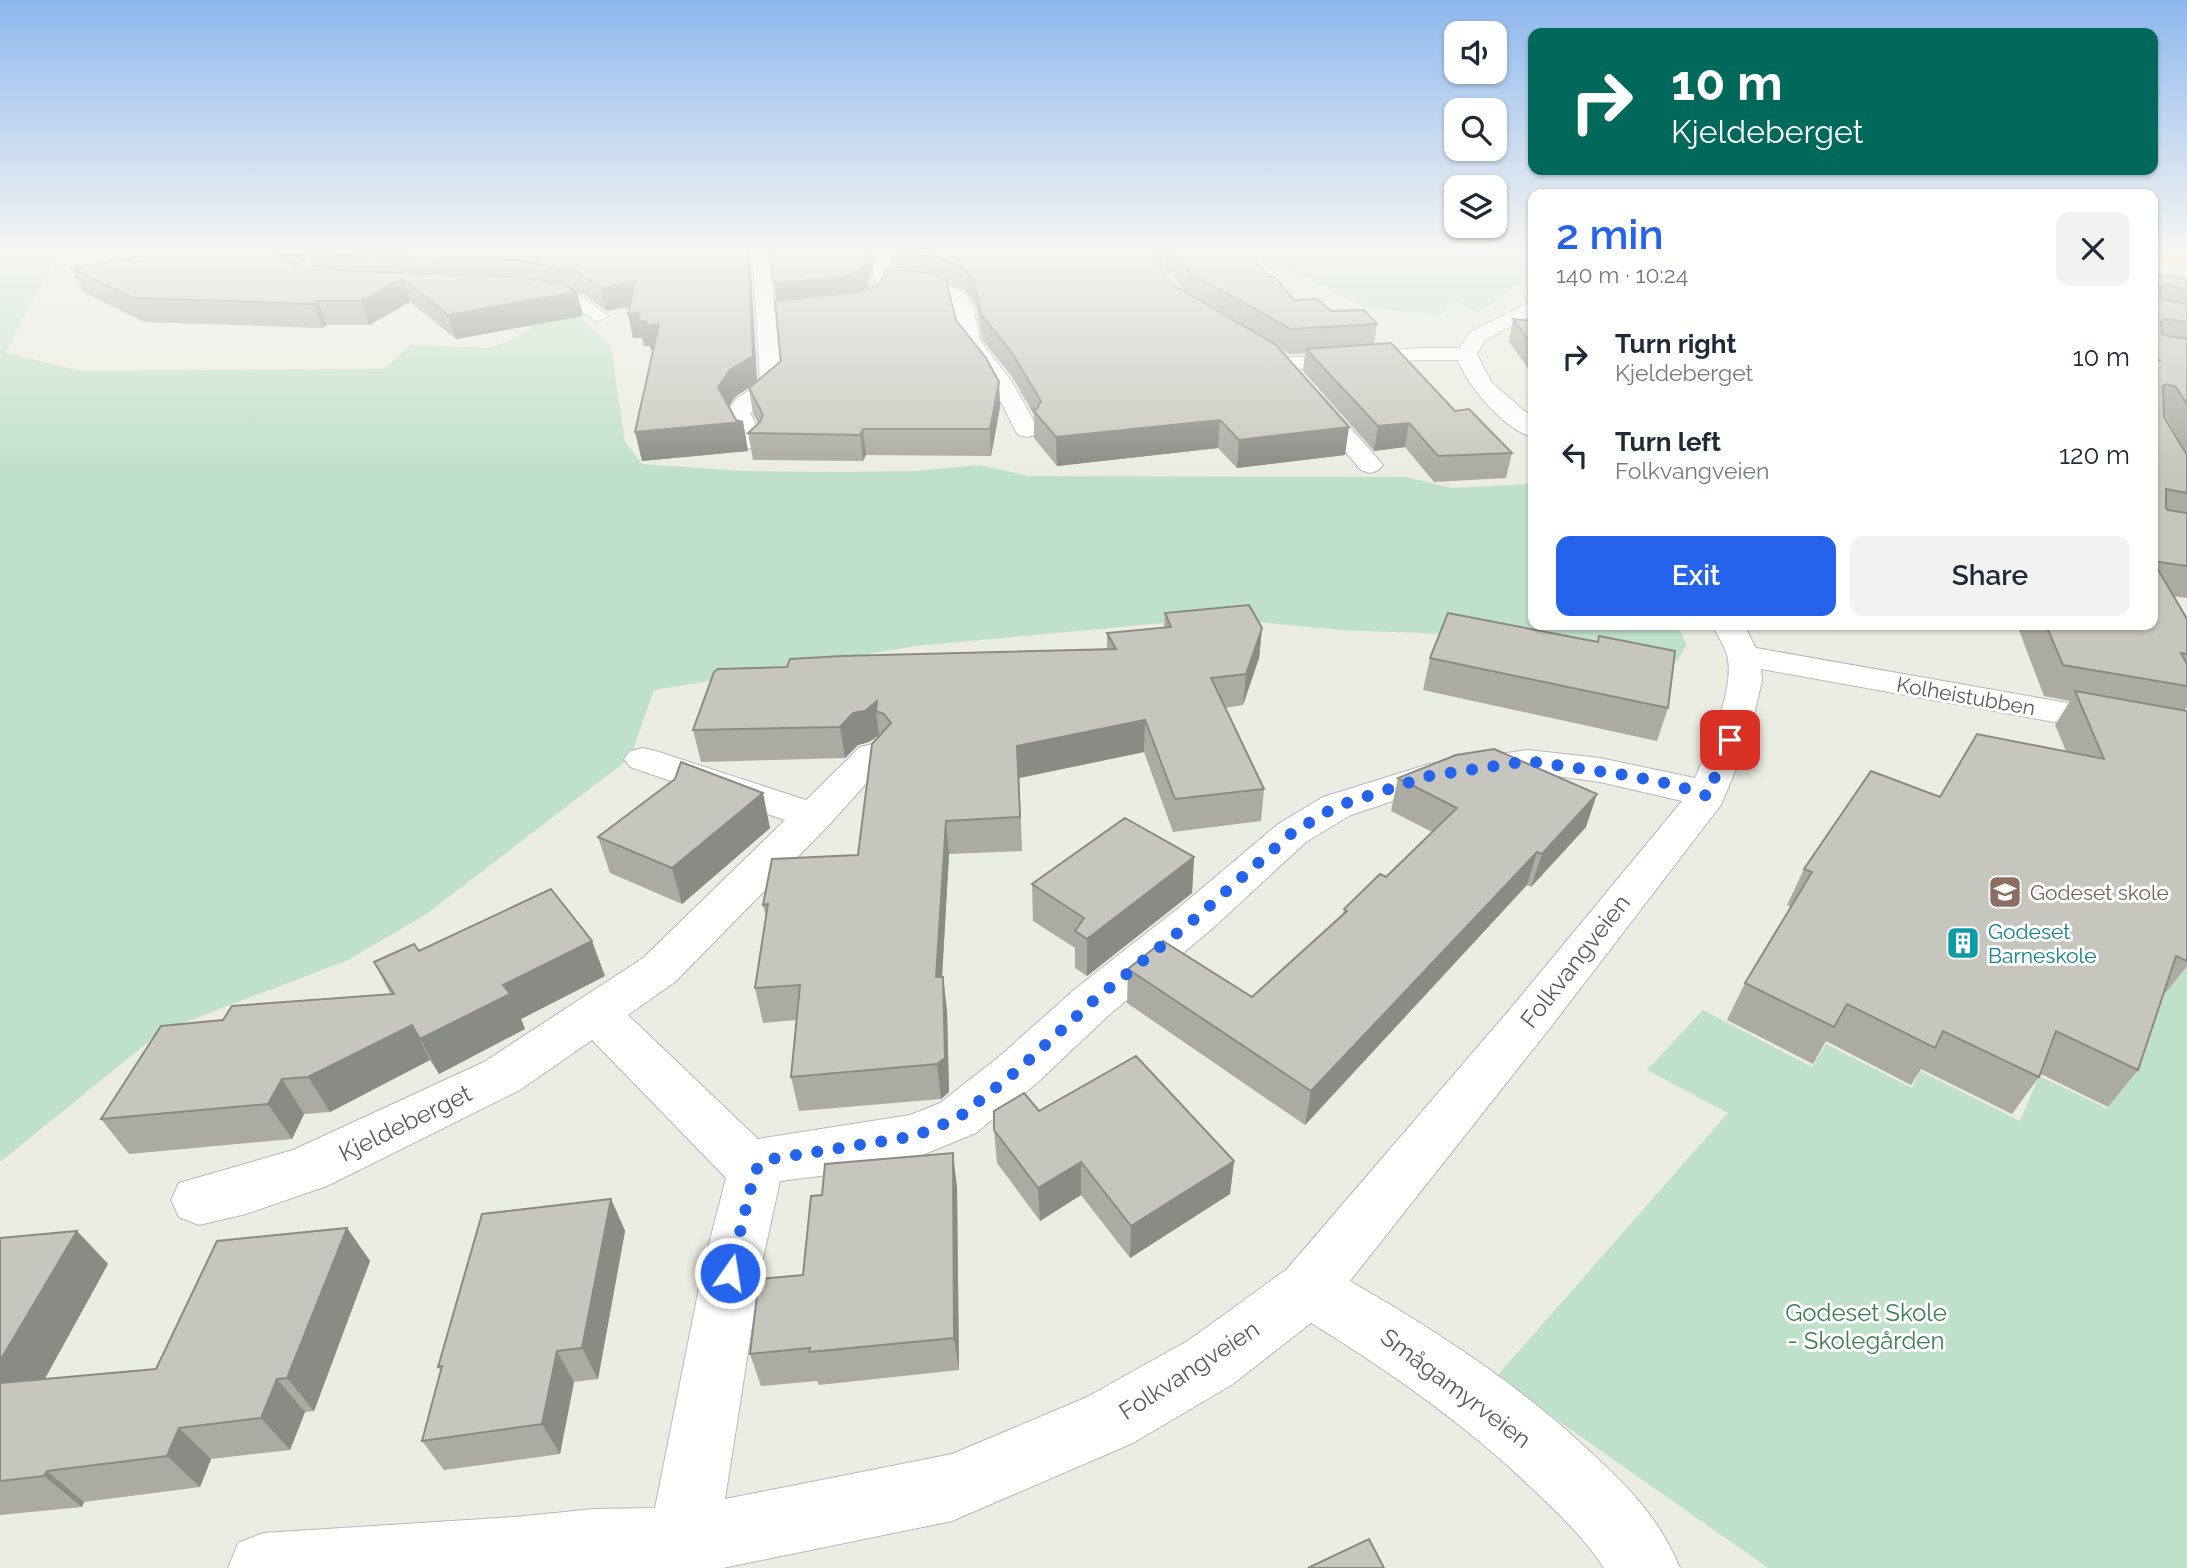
<!DOCTYPE html>
<meta charset="utf-8">
<style>
body{margin:0;font-family:Raleway,sans-serif;background:#f2f2f3;color:#1f2937;height:100vh;display:flex;flex-direction:column;font-size:26px;white-space:nowrap}
*{box-sizing:border-box;margin:0}
p{font-size:23px;color:#747a83}
.icon{flex:none;width:38px;height:38px;fill:none;stroke:currentColor;stroke-width:2;stroke-linecap:round;stroke-linejoin:round}
.map{position:relative;flex:1;overflow:hidden}
.panel{position:absolute;left:1528px;top:189px;width:630px;height:441px;display:flex;flex-direction:column;background:#fff;border-radius:14px;box-shadow:0 2px 5px #0004}
.panel>*{flex:none}
.guide{position:absolute;left:1528px;top:28px;width:630px;height:147px;border-radius:14px;box-shadow:0 2px 5px #0004;background:#00695c;color:#fff;overflow:hidden}
.tools{position:absolute;left:1444px;top:21px;display:grid;gap:14px}
.tools a{display:grid;place-items:center;width:63px;height:63px;border-radius:14px;background:#fff;box-shadow:0 2px 5px #0004;font-size:35px}
.pin{position:absolute;display:grid;place-items:center;width:60px;height:60px;color:#fff;margin:-30px;border-radius:14px;box-shadow:0 4px 10px #0006}
.me{position:absolute;width:77px;margin:-38px;rotate:13deg;stroke-linejoin:round;filter:drop-shadow(0 0 5px #0008)}
.turn{display:flex;align-items:center;gap:24px;height:147px;padding:0 28px;font-size:32px}
.turn .icon{width:91px;height:91px;stroke-width:2.5}
.turn b{display:block;font-size:49px;line-height:60px}
.round{display:grid;place-items:center;flex:none;width:74px;height:74px;border-radius:14px;background:#f2f2f3}
.overview{display:flex;align-items:center;justify-content:space-between;height:119px;padding:0 28px}
h1{font-size:42px;font-weight:600;line-height:52px;color:#2563eb}
.button{display:flex;gap:14px;margin-top:auto;padding:14px 28px}
.button a{flex:1;height:80px;border-radius:14px;background:#2563eb;color:#fff;font-size:28px;font-weight:600;line-height:80px;text-align:center}
.button a+a{background:#f2f2f3;color:#1f2937}
ul{padding:0;list-style:none}
li{display:flex;align-items:center;gap:21px;height:98px;padding:0 28px}
li div{flex:1}
li b{display:block;font-size:26px}
li em{font-style:normal}
.map>svg:first-child{display:block}
</style>
<div class="map">
<svg width="2187" height="1568" viewBox="0 0 2187 1568">
<rect width="100%" height="100%" fill="#ebece2"/>
<path fill="#c0e1c9" d="M 0,252 L 57,252 L 6,353 L 82,371 L 384,369 L 411,345 L 489,348 L 517,338 L 541,319 L 576,314 L 611,346 L 625,442 L 642,464 L 743,471 L 835,472 L 915,471 L 979,465 L 1029,476 L 1407,477 L 1452,488 L 1533,484 L 1533,625 L 1677,625 L 1687,645 L 1676,662 L 1555,638 L 1340,630 L 1217,618 L 916,646 L 654,690 L 630,758 L 425,915 L 348,960 L 162,1031 L 0,1162 Z
M 1245,252 L 1533,252 L 1533,273 L 1477,314 L 1460,302 L 1453,301 L 1442,315 L 1375,308 L 1355,302 L 1282,266 Z
M 2187,911 L 2187,1568 L 1768,1568 L 1496,1377 L 1728,1113 L 1647,1070 L 1703,1010 L 1812,1067 L 1826,1044 L 1912,1088 L 1920,1071 L 2020,1121 L 2039,1076 L 2108,1109 L 2128,1052 Z"/>
<g fill="none" stroke-linecap="round" stroke-linejoin="round">
<defs>
<path id="minor" d="M 744,252 L 762,252 L 770,262 L 782,386 L 750,413 L 765,442 L 762,447 L 753,449 L 744,447 L 726,413 L 736,399 L 760,383 L 754,271 L 753,263 Z
M 880,252 L 897,252 L 890,264 L 891,276 L 939,282 L 963,292 L 973,306 L 980,340 L 1011,380 L 1039,430 L 1036,435 L 1027,437 L 1018,435 L 1015,430 L 990,381 L 960,341 L 953,306 L 949,300 L 935,292 L 876,285 L 872,264 Z
M 528,285 L 583,297 L 608,316 L 598,322 L 570,305 L 521,295 L 519,291 L 521,287 Z
M 1533,301 L 1533,315 L 1485,340 L 1477,354 L 1492,383 L 1533,418 L 1533,437 C 1506,431 1467,386 1458,360 L 1419,360 L 1284,370 L 1276,369 L 1273,364 L 1276,359 L 1284,358 L 1419,348 L 1459,348 L 1470,332 Z
M 1313,393 L 1321,395 L 1379,460 L 1383,465 L 1379,470 L 1370,473 L 1361,470 L 1305,405 L 1302,400 L 1305,395 Z
M 1712,625 L 1744,625 L 1756,648 L 2187,724 L 2187,746 L 1761,669 L 1762,681 L 1748,740 L 1721,805 L 1550,1028 L 1350,1281 C 1432,1328 1512,1380 1582,1444 C 1624,1483 1657,1513 1680,1568 L 1604,1568 C 1585,1539 1562,1517 1537,1493 C 1469,1427 1391,1372 1311,1323 L 1233,1384 L 1133,1443 L 952,1521 L 723,1568 L 228,1568 L 238,1543 L 263,1533 L 515,1517 L 594,1509 L 655,1508 L 704,1263 L 726,1178 L 592,1040 L 520,1090 L 327,1186 L 246,1214 L 199,1225 L 179,1217 L 171,1200 L 179,1183 L 293,1150 L 484,1062 L 643,958 L 785,820 L 630,767 L 624,759 L 630,751 L 643,748 L 656,751 L 806,800 L 860,747 L 873,744 L 886,747 L 892,755 L 829,825 L 675,982 L 628,1015 L 758,1139 L 910,1115 L 940,1103 L 1001,1055 L 1075,989 L 1181,906 L 1278,824 L 1323,797 L 1429,764 L 1528,750 L 1600,758 L 1695,778 C 1708,748 1736,688 1727,655 C 1724,645 1717,634 1712,625 ZM 1528,772 L 1600,782 L 1682,801 L 1516,1002 L 1287,1269 L 1189,1340 L 1087,1397 L 952,1454 L 725,1499 L 762,1263 L 780,1181 L 836,1174 L 915,1158 L 976,1133 L 1037,1083 L 1109,1015 L 1213,928 L 1306,842 L 1351,815 L 1435,787 Z"/>
<path id="highway" d="M 2152,252 L 2187,253 L 2187,263 L 2152,259 Z"/>
</defs>
<use href="#minor" stroke="#b7b8bd" stroke-width="2"/>
<use href="#highway" stroke="#d7cd16" stroke-width="2"/>
<use href="#minor" fill="#fff" fill-rule="evenodd"/>
<use href="#highway" fill="#f1f293" fill-rule="evenodd"/>
</g>
<path fill="#abaaa3" fill-rule="evenodd" d="M 161,252 L 749,252 L 751,271 L 757,381 L 781,361 L 777,301 L 771,259 L 765,252 L 878,252 L 873,262 L 868,287 L 864,291 L 879,284 L 893,269 L 891,252 L 1251,252 L 1268,277 L 1294,300 L 1377,324 L 1374,344 L 1455,411 L 1512,453 L 1506,478 L 1434,482 L 1405,447 L 1374,451 L 1303,371 L 1305,353 L 1289,354 L 1280,349 L 1345,455 L 1237,468 L 1218,448 L 1057,466 L 1034,438 L 1034,415 L 1013,378 L 982,339 L 976,305 L 964,290 L 946,282 L 956,320 L 999,382 L 1000,407 L 991,456 L 866,455 L 863,461 L 753,460 L 748,433 L 758,423 L 753,414 L 749,388 L 755,383 L 735,397 L 729,406 L 736,420 L 743,422 L 748,451 L 642,461 L 653,349 L 651,350 L 650,346 L 644,346 L 642,338 L 633,338 L 628,314 L 629,307 L 606,311 L 584,294 L 577,293 L 583,316 L 456,339 L 410,302 L 369,325 L 327,325 L 322,328 L 144,322 L 83,292 L 72,269 ZM 308,256 L 313,269 L 306,269 L 298,266 ZM 1163,273 L 1172,274 L 1186,293 L 1172,284 Z
M 2152,275 L 2187,281 L 2187,454 L 2164,414 L 2164,417 L 2187,455 L 2187,598 L 2173,596 L 2187,619 L 2187,707 L 2185,710 L 2187,711 L 2187,966 L 2163,996 L 2138,1070 L 2108,1107 L 2041,1074 L 2039,1077 L 2012,1114 L 1921,1069 L 1911,1085 L 1826,1041 L 1813,1064 L 1727,1020 L 1745,983 L 1791,907 L 1787,905 L 1804,869 L 1940,797 L 2066,751 L 2055,725 L 2070,701 L 2044,696 L 2017,625 L 2152,625 Z
M 1513,319 L 1533,321 L 1533,375 L 1509,342 Z
M 1165,613 L 1262,628 L 1259,658 L 1243,705 L 1225,708 L 1264,789 L 1261,821 L 1173,832 L 1144,752 L 1019,778 L 1022,851 L 949,854 L 942,977 L 943,977 L 947,1011 L 949,1092 L 941,1099 L 799,1111 L 791,1077 L 796,1020 L 763,1023 L 755,988 L 766,917 L 763,905 L 858,855 L 879,735 L 869,742 L 858,745 L 845,758 L 701,762 L 693,730 L 787,667 L 1107,649 L 1107,633 L 1164,628 Z
M 1599,636 L 1668,708 L 1657,741 L 1423,690 L 1430,658 L 1597,642 Z
M 1398,778 L 1586,827 L 1531,887 L 1527,885 L 1305,1125 L 1127,1003 L 1128,969 L 1252,997 L 1343,915 L 1344,909 L 1386,877 L 1432,832 L 1391,811 Z
M 770,828 L 682,904 L 610,873 L 598,837 Z
M 1194,857 L 1192,893 L 1087,976 L 1075,968 L 1075,948 L 1033,921 L 1032,884 Z
M 374,962 L 605,976 L 521,1019 L 525,1029 L 439,1074 L 430,1060 L 330,1112 L 304,1114 L 292,1139 L 129,1154 L 101,1119 L 223,1020 L 391,995 Z
M 1039,1111 L 1234,1161 L 1230,1194 L 1130,1258 L 1081,1195 L 1040,1221 L 997,1163 L 994,1130 Z
M 957,1187 L 959,1370 L 819,1385 L 817,1381 L 761,1386 L 750,1354 L 803,1275 Z
M 611,1199 L 625,1231 L 598,1379 L 574,1382 L 560,1454 L 444,1470 L 422,1441 L 441,1371 L 438,1367 Z
M 347,1228 L 370,1261 L 314,1411 L 305,1412 L 290,1450 L 211,1459 L 200,1487 L 84,1502 L 82,1507 L 0,1515 L 0,1238 L 77,1231 L 108,1264 L 45,1379 L 156,1369 Z"/>
<path fill="#8b8b85" d="M 281,252 L 312,252 L 307,253 L 308,256 L 288,276 L 279,254 Z
M 748,252 L 751,271 L 757,382 L 735,397 L 724,414 L 718,387 L 730,370 Z
M 868,252 L 878,252 L 873,262 L 868,287 L 859,295 L 777,306 L 774,283 Z
M 1160,252 L 1163,252 L 1163,273 L 1153,259 L 1154,256 Z
M 403,279 L 410,302 L 369,325 L 361,301 Z
M 636,281 L 641,304 L 606,311 L 601,288 Z
M 577,292 L 583,316 L 456,339 L 448,315 Z
M 318,301 L 327,325 L 322,328 L 313,304 Z
M 640,313 L 646,321 L 659,324 L 664,349 L 651,350 L 650,346 L 644,346 L 642,338 L 633,338 L 628,314 Z
M 999,382 L 1000,407 L 991,456 L 990,429 Z
M 1220,420 L 1218,448 L 1057,466 L 1056,437 Z
M 743,422 L 748,451 L 642,461 L 635,432 Z
M 1409,423 L 1405,447 L 1374,451 L 1378,426 Z
M 1349,427 L 1345,455 L 1237,468 L 1239,440 Z
M 863,429 L 866,455 L 863,461 L 860,435 Z
M 1262,628 L 1259,658 L 1243,705 L 1246,674 Z
M 877,701 L 876,711 L 879,735 L 869,742 L 858,745 L 845,758 L 840,727 L 853,713 Z
M 1145,720 L 1144,752 L 1019,778 L 1022,851 L 1017,746 Z
M 763,793 L 770,828 L 682,904 L 672,868 Z
M 1597,794 L 1586,827 L 1531,887 L 1542,854 Z
M 946,821 L 949,854 L 940,1012 L 936,977 Z
M 1537,852 L 1527,885 L 1305,1125 L 1311,1091 Z
M 1194,857 L 1192,893 L 1087,976 L 1087,939 Z
M 592,941 L 605,976 L 521,1019 L 525,1029 L 439,1074 L 420,1039 L 503,985 Z
M 943,977 L 947,1011 L 949,1092 L 941,1099 L 937,1064 Z
M 412,1025 L 430,1060 L 330,1112 L 308,1077 Z
M 282,1079 L 304,1114 L 292,1139 L 268,1104 Z
M 953,1153 L 957,1187 L 959,1370 L 954,1338 Z
M 1234,1161 L 1230,1194 L 1130,1258 L 1131,1226 Z
M 1081,1162 L 1081,1195 L 1040,1221 L 1038,1188 Z
M 611,1199 L 625,1231 L 598,1379 L 582,1348 Z
M 347,1228 L 370,1261 L 314,1411 L 287,1378 Z
M 77,1231 L 108,1264 L 24,1416 L 0,1396 L 0,1361 Z
M 557,1351 L 574,1382 L 560,1454 L 542,1424 Z
M 277,1379 L 305,1412 L 290,1450 L 261,1418 Z
M 179,1428 L 211,1459 L 200,1487 L 167,1456 Z
M 47,1471 L 84,1502 L 82,1507 L 44,1476 Z"/>
<path fill="#c7c6be" stroke="#8b8b85" stroke-width="2" d="M 161,252 L 281,252 L 279,254 L 284,262 L 306,269 L 519,277 L 563,284 L 577,292 L 448,315 L 403,279 L 361,301 L 318,301 L 313,304 L 133,298 L 72,269 Z
M 308,252 L 748,252 L 753,356 L 730,370 L 718,387 L 736,420 L 743,422 L 635,432 L 659,324 L 646,325 L 646,321 L 638,322 L 640,313 L 628,314 L 636,281 L 601,288 L 578,272 L 520,260 L 309,254 L 307,253 Z
M 770,252 L 868,252 L 865,265 L 857,273 L 835,278 L 774,283 Z
M 897,252 L 1160,252 L 1154,256 L 1153,259 L 1172,284 L 1276,345 L 1349,427 L 1239,440 L 1220,420 L 1056,437 L 1033,410 L 1037,409 L 1041,401 L 1012,353 L 981,314 L 974,282 L 963,267 L 938,257 Z
M 1173,252 L 1251,252 L 1268,277 L 1275,277 L 1294,300 L 1317,299 L 1331,311 L 1364,310 L 1377,324 L 1291,329 L 1190,273 Z
M 887,269 L 933,273 L 946,280 L 956,320 L 986,358 L 999,382 L 990,429 L 863,429 L 860,435 L 748,433 L 760,422 L 763,415 L 749,388 L 781,361 L 775,301 L 863,291 L 879,284 Z
M 2152,275 L 2180,277 L 2187,281 L 2187,289 L 2163,285 L 2160,288 L 2161,299 L 2187,304 L 2187,322 L 2164,319 L 2161,322 L 2162,335 L 2187,339 L 2187,404 L 2176,387 L 2166,384 L 2163,386 L 2164,417 L 2187,455 L 2187,493 L 2166,489 L 2166,508 L 2168,510 L 2187,513 L 2187,566 L 2153,561 L 2187,619 L 2187,654 L 2181,653 L 2187,664 L 2187,686 L 2063,665 L 2046,625 L 2152,625 L 2152,360 L 2158,360 L 2152,356 Z
M 1513,319 L 1533,321 L 1533,345 Z
M 1391,343 L 1455,411 L 1469,409 L 1512,453 L 1438,456 L 1409,423 L 1378,426 L 1306,349 Z
M 1249,605 L 1262,628 L 1246,674 L 1211,678 L 1264,789 L 1175,799 L 1145,720 L 1017,746 L 1020,817 L 946,821 L 936,977 L 943,977 L 945,1058 L 937,1064 L 791,1077 L 800,985 L 755,988 L 768,904 L 763,905 L 772,859 L 858,855 L 872,744 L 891,723 L 884,714 L 876,711 L 877,701 L 865,711 L 853,713 L 840,727 L 693,730 L 714,672 L 718,669 L 787,667 L 790,659 L 842,656 L 1116,649 L 1107,633 L 1171,627 L 1165,613 Z
M 1448,613 L 1598,642 L 1599,636 L 1675,651 L 1668,708 L 1430,658 Z
M 2075,691 L 2187,711 L 2187,961 L 2176,956 L 2138,1070 L 2056,1031 L 2039,1077 L 1943,1031 L 1935,1048 L 1847,1004 L 1834,1027 L 1745,983 L 1812,872 L 1804,869 L 1871,771 L 1940,797 L 1977,734 L 2104,759 Z
M 1494,749 L 1597,794 L 1542,854 L 1537,852 L 1311,1091 L 1128,969 L 1163,941 L 1252,997 L 1347,911 L 1344,909 L 1380,874 L 1386,877 L 1457,808 L 1398,778 L 1456,755 Z
M 681,762 L 763,793 L 672,868 L 598,837 L 675,779 Z
M 1125,818 L 1194,857 L 1087,939 L 1075,931 L 1084,918 L 1032,884 Z
M 551,889 L 592,941 L 503,985 L 510,994 L 420,1039 L 412,1025 L 308,1077 L 282,1079 L 268,1104 L 101,1119 L 161,1026 L 223,1020 L 232,1006 L 394,994 L 374,962 L 414,944 L 419,951 Z
M 1136,1056 L 1234,1161 L 1131,1226 L 1081,1162 L 1038,1188 L 994,1130 L 994,1111 L 1024,1093 L 1039,1111 Z
M 953,1153 L 954,1338 L 809,1352 L 810,1348 L 750,1354 L 759,1279 L 803,1275 L 811,1196 L 822,1195 L 825,1164 Z
M 611,1199 L 582,1348 L 557,1351 L 542,1424 L 422,1441 L 442,1366 L 438,1367 L 482,1214 Z
M 347,1228 L 287,1378 L 277,1379 L 261,1418 L 179,1428 L 167,1456 L 47,1471 L 44,1476 L 0,1481 L 0,1383 L 156,1369 L 217,1241 Z
M 77,1231 L 0,1361 L 0,1238 Z
M 1369,1539 L 1384,1568 L 1308,1568 Z"/>
<linearGradient id="sky" x2="0" y2="1"><stop stop-color="#8eb8ee"/><stop offset="0.53" stop-color="#f6f6f2"/><stop offset="1" stop-color="#f6f6f2" stop-opacity="0"/></linearGradient>
<rect width="2187" height="472" fill="url(#sky)"/>
<g fill="none" stroke-linecap="round" stroke-linejoin="round">
<path stroke="#2563eb" stroke-width="12" stroke-dasharray="0 21.6" d="M 730,1273 L 755,1171 L 765,1160 L 915,1136 L 958,1118 L 1019,1069 L 1092,1002 L 1197,917 L 1292,833 L 1337,806 L 1429,776 L 1528,761 L 1625,775 L 1676,785 L 1707,796 L 1730,740"/>
</g>
<defs>
<symbol id="school-square" viewBox="-11 -11 22 22"><rect x="-9" y="-9" width="18" height="18" rx="4" fill="#8d6e63" stroke="#fff"/><path d="M0-5L7-2L0 1L-7-2ZM-4 1L0 2.5L4 1V4Q0 6-4 4Z" fill="#fff"/></symbol>
<symbol id="building-square" viewBox="-11 -11 22 22"><rect x="-9" y="-9" width="18" height="18" rx="4" fill="#0f9aa8" stroke="#fff"/><path d="M-4-6H4V6H1V3H-1V6H-4ZM-2.5-4.3h1.7v1.8h-1.7ZM.8-4.3h1.7v1.8H.8ZM-2.5-1h1.7V.8h-1.7ZM.8-1h1.7V.8H.8Z" fill="#fff"/></symbol>
</defs>
<g fill-rule="evenodd">
<use href="#school-square" x="1986" y="873" width="38" height="38"/>
<use href="#building-square" x="1944" y="924" width="38" height="38"/>
</g>
<g text-anchor="middle" dominant-baseline="central" stroke-width="6" stroke-linejoin="round" paint-order="stroke">
<g font-size="21" fill="#5a5c61" stroke="#fff">
<text transform="translate(1966 696) rotate(10)">Kolheistubben</text>
</g>
<g font-size="21" fill="#785e54" stroke="#fff" text-anchor="start">
<text x="2030" y="892">Godeset skole</text>
</g>
<g font-size="21" fill="#0d838f" stroke="#fff" text-anchor="start">
<text x="1988" y="931">Godeset<tspan x="1988" dy="24">Barneskole</tspan></text>
</g>
<g font-size="24" fill="#5a5c61" stroke="#fff">
<text transform="translate(1575 961) rotate(-52)">Folkvangveien</text>
<text transform="translate(405 1123) rotate(-26)">Kjeldeberget</text>
<text transform="translate(1189 1370) rotate(-33)">Folkvangveien</text>
<text transform="translate(1456 1388) rotate(37)">Smågamyrveien</text>
</g>
<g font-size="24" fill="#3c7e51" stroke="#fff">
<text x="1866" y="1312">Godeset Skole<tspan x="1866" dy="28">- Skolegården</tspan></text>
</g>
</g>
</svg>
<div class="tools">
<a><svg class="icon" aria-label="sound" viewBox="0 0 24 24"><path d="M4 9h4l5-4v14l-5-4H4zM17 9q2 3 0 6"/></svg></a>
<a><svg class="icon" aria-label="search" viewBox="0 0 24 24"><circle cx="10" cy="10" r="6"/><path d="M15 15l6 6"/></svg></a>
<a><svg class="icon" aria-label="layers" viewBox="0 0 24 24"><path d="M12 4l9 5-9 5-9-5zM3 14l9 5 9-5"/></svg></a>
</div>
<div class="pin" style="left:1730px;top:740px;background:#d93025"><svg class="icon" aria-label="arrive" viewBox="0 0 24 24"><path d="M6 21V4h12l-3 4 3 4H6"/></svg></div>
<svg class="me" style="left:730px;top:1273px" viewBox="-20 -20 40 40"><circle r="17" fill="#2563eb" stroke="#fff" stroke-width="3"/><path d="M0-11L8 9 0 5-8 9z" fill="#fff"/></svg>
<div class="guide">
<div class="turn"><svg class="icon" aria-label="right" viewBox="0 0 24 24"><path d="M7 20v-9h11M14 6l5 5-5 5"/></svg><div><b>10 m</b>Kjeldeberget</div></div>
</div>
<section class="panel">
<div class="overview"><div><h1>2 min</h1><p>140 m · 10:24</p></div><a class="round"><svg class="icon" aria-label="close" viewBox="0 0 24 24"><path d="M6 6l12 12M18 6L6 18"/></svg></a></div>
<ul>
<li><svg class="icon" aria-label="right" viewBox="0 0 24 24"><path d="M7 20v-9h11M14 6l5 5-5 5"/></svg><div><b>Turn right</b><p>Kjeldeberget</p></div><em>10 m</em></li>
<li><svg class="icon" aria-label="left" viewBox="0 0 24 24"><path d="M17 20v-9H6M10 6l-5 5 5 5"/></svg><div><b>Turn left</b><p>Folkvangveien</p></div><em>120 m</em></li>
</ul>
<div class="button"><a>Exit</a><a>Share</a></div>
</section>
</div>
